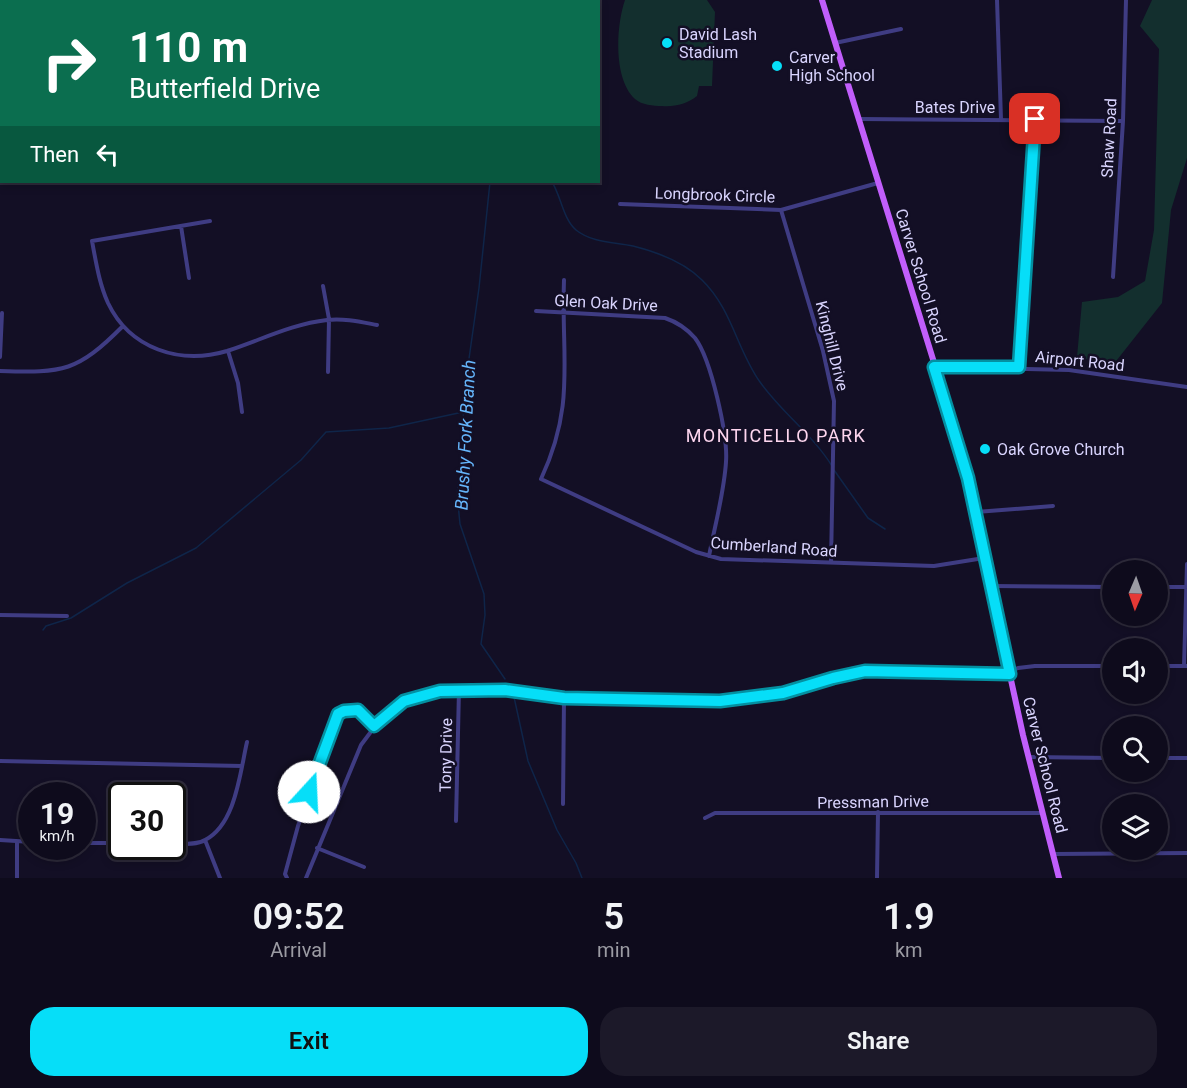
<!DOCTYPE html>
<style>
body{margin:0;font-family:Roboto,sans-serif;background:#1c1929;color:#f1f3f6;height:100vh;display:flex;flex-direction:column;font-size:22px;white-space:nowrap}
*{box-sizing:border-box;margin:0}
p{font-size:20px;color:#9b9ba3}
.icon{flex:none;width:33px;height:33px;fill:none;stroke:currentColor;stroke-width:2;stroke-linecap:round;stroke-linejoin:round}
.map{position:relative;height:878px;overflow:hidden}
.drawer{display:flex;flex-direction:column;background:#0e0b1c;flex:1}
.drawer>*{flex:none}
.top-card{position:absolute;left:0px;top:0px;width:600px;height:183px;box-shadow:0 3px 9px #0003,0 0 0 2px #2e2b3b;background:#0b6e4f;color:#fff;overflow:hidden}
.needle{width:39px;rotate:182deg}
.controls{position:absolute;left:1102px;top:560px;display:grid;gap:12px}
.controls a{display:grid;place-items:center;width:66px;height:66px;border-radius:50%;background:#0e0b1c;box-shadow:0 3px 9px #0003,0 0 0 2px #2e2b3b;font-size:30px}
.speed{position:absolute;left:18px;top:782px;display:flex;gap:12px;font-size:30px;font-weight:700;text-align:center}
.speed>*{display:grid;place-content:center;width:78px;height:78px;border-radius:50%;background:#0e0b1c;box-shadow:0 3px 9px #0003,0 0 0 2px #2e2b3b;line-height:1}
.speed small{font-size:15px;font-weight:400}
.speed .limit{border:3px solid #111;border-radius:9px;background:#fff;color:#111}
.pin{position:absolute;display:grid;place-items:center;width:51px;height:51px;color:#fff;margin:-26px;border-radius:12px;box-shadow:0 3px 9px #0006}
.me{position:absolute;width:66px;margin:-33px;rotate:20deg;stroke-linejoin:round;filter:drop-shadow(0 0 4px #0008)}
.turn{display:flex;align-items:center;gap:21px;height:126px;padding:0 30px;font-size:27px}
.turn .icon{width:78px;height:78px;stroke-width:2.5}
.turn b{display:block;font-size:42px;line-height:51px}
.then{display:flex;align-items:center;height:57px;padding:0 30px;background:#0003;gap:12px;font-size:22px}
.eta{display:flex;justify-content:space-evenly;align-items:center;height:102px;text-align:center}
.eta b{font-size:36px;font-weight:600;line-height:42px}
.primary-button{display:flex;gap:12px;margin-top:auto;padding:12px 30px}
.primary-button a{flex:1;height:69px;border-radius:24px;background:#06def8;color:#111;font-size:24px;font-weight:600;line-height:69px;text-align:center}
.primary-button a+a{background:#1c1929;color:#f1f3f6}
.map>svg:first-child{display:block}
</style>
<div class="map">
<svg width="1187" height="878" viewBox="0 0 1187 878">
<rect width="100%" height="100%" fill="#130f25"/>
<path fill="#132f2e" d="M 625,0 L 707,0 L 715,12 L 712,86 L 699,86 L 697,96 C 687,104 675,107 662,106 C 653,106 642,105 635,99 C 613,79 616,26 625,0 Z
M 1152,0 L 1187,0 L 1187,158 L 1171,210 L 1162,303 L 1113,365 L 1077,357 L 1082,302 L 1118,297 L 1145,281 L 1154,230 L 1159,49 L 1140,26 Z"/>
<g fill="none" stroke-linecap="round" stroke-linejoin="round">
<path stroke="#0f2549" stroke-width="1.5" d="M 284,2 L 285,0
M 538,2 L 539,0
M 490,182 L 479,288 L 464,394 L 462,454 L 457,494 L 460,524 L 484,594 L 485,615 L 481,644 L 505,679
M 552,182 C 561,196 563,219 576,230 C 592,243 615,242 633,246 C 657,252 684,262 702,280 C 732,309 737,350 760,382 C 782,413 812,434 832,466
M 834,470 L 868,518 L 885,529
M 43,630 L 46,626 L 71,618 L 127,583 L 196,548 L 301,460 L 326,432 L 389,428 L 463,412
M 514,697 L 528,761 L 557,830 L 576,863 L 582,878"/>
<path stroke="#3f3c83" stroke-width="4" d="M 997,0 L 1001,119
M 835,43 L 901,29
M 858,119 L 1123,121
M 620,204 L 781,210 L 878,183
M 781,210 L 823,351 L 834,401 L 831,563
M 210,221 L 92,241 C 96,262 99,283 108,303 C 130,349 180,365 227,351 C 261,340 292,324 327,320 C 344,318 361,322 377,325
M 181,226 L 189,278
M 1113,277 L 1123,121 L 1126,0
M 564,280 C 561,359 576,404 541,479 L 696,552 L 721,559 L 934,566 L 984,558
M 323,286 L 329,319 L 328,372
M 536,311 L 665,318 C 677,322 687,329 695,338 C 711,359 728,435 726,462 C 724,493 715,525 709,556
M 228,351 L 238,383 L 242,412
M 0,357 L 2,313
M 934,367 L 1069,370 L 1187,387
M 1019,367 L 1035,119
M 0,371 C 64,373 77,372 123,326
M 976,512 L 1053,506
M 991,586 L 1113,587
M 1158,587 L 1186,587
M 0,615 L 67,616
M 1158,666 L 1187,666
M 1184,666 L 1187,564
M 1029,757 L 1113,758
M 1158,758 L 1187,758
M 0,761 L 242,766
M 563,804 L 564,698
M 705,818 L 715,813 L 1042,813
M 456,821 L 459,689
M 0,840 L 32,842
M 205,840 L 220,878
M 17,842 L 17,878
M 82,843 L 122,843
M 172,844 C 182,844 197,845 205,840 C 236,824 240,772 247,742
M 317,848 L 364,867
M 1054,854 L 1187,853
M 287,878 L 285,874 L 298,826 L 337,716 L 344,711 L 358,710 L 374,726
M 306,878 L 361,745 L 382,717 L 391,709 L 428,692 L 505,690 L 564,698 L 720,701 L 761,698 L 865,671 L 1003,674 L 1018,668 L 1035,666 L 1113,666
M 877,878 L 878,812"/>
<path stroke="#c15efb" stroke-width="6" d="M 822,0 L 961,450 L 1023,735 L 1059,878
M 106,2 L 107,0
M 0,112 L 2,110"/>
</g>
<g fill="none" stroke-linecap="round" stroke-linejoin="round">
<defs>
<path id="route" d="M 309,792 L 338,714 L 344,711 L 358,710 L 374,726 L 404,701 L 440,691 L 505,690 L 564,698 L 720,701 L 783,693 L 833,678 L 865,671 L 1010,674 L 968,478 L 934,367 L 1019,367 L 1035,119"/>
</defs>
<use href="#route" stroke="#0490a1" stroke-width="15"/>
<use href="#route" stroke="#06def8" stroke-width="10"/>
</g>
<g fill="#06def8" stroke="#130f25" stroke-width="2">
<circle cx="667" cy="43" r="6"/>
<circle cx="777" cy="66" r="6"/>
<circle cx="985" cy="449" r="6"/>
</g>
<g text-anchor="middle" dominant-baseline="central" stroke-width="5" stroke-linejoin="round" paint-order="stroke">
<g font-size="16" fill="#d9d4fe" stroke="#130f25" text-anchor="start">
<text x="679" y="34">David Lash<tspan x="679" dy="18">Stadium</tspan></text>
<text x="789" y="57">Carver<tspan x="789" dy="18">High School</tspan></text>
<text x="997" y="449">Oak Grove Church</text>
</g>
<g font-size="16" fill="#d9d4fe" stroke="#130f25">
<text x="955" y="107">Bates Drive</text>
<text transform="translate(1109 138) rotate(-87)">Shaw Road</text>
<text transform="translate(715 195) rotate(2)">Longbrook Circle</text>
<text transform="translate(921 276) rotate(73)">Carver School Road</text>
<text transform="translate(606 303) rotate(3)">Glen Oak Drive</text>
<text transform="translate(832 346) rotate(76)">Kinghill Drive</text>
<text transform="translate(1080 361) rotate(6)">Airport Road</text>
<text transform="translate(774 547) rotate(4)">Cumberland Road</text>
<text transform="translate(446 755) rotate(-89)">Tony Drive</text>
<text transform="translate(1045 765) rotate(76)">Carver School Road</text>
<text transform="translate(873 802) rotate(-1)">Pressman Drive</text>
</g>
<g font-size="18" font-style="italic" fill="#65b5fb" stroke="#130f25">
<text transform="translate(465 435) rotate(-87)">Brushy Fork Branch</text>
</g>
<g font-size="18" letter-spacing="1.5" fill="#fed6ef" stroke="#130f25">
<text x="776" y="435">MONTICELLO PARK</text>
</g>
</g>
</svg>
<div class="controls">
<a><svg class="needle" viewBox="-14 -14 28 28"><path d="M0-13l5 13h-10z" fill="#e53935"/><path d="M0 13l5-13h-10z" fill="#9b9ba3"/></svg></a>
<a><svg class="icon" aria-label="sound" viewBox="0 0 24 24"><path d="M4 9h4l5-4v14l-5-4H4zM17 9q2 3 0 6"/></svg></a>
<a><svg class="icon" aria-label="search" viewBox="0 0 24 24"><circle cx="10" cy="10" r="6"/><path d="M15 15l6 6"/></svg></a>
<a><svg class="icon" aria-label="layers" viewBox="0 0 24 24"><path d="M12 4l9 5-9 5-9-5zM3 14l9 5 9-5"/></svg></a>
</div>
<div class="speed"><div>19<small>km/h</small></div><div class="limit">30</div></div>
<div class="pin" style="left:1035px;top:119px;background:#d93025"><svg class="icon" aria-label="arrive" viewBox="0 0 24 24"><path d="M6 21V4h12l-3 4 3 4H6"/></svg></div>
<svg class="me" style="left:309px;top:792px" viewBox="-20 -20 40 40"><circle r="19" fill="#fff"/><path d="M0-13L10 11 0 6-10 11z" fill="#06def8"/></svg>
<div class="top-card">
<div class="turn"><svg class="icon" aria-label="right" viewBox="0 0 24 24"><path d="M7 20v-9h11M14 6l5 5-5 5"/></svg><div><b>110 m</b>Butterfield Drive</div></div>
<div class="then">Then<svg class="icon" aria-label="left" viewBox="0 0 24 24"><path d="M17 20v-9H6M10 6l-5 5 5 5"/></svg></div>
</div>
</div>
<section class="drawer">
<div class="eta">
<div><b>09:52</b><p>Arrival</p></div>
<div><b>5</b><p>min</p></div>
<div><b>1.9</b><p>km</p></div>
</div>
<div class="primary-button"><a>Exit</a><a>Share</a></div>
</section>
